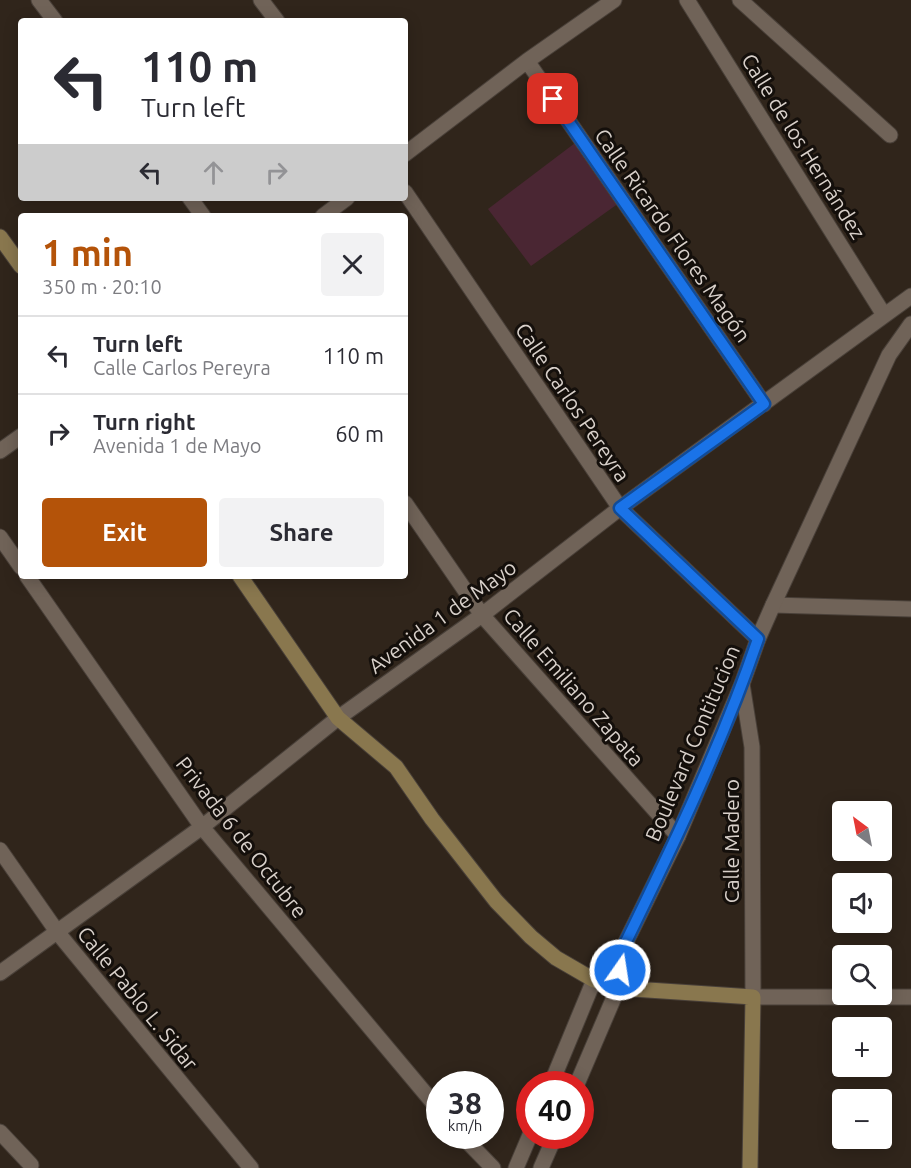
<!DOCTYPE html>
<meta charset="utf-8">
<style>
body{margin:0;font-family:Ubuntu,sans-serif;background:#f2f2f3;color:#2b2b33;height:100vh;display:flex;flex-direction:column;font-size:22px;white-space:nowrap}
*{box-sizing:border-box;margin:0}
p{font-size:20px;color:#7c7c81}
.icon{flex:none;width:33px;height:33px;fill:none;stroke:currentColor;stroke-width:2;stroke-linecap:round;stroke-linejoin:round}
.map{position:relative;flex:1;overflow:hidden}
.drawer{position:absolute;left:18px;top:213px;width:390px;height:366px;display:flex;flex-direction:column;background:#fff;border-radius:6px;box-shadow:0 3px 15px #0003}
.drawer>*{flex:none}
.hud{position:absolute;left:18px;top:18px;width:390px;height:183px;border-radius:6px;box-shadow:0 3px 15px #0003;background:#fff;color:#2b2b33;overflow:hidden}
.needle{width:39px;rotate:328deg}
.fabs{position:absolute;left:832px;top:801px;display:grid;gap:12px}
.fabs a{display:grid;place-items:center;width:60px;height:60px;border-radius:6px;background:#fff;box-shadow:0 3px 15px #0003;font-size:30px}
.speed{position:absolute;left:426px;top:1071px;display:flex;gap:12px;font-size:30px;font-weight:700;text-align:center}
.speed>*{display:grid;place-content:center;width:78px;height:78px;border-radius:50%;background:#fff;box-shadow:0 3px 15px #0003;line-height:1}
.speed small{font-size:15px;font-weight:400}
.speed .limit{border:9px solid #d22;background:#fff;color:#111}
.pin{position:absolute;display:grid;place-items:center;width:51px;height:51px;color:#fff;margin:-26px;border-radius:12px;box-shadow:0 3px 9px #0006}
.me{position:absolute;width:66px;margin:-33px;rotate:13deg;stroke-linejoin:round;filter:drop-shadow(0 0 4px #0008)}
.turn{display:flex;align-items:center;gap:21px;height:126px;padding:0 24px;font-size:27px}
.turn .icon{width:78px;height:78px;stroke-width:2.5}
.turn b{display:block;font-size:42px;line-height:51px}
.lanes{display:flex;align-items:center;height:57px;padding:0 24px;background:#0003;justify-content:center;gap:30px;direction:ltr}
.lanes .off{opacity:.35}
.round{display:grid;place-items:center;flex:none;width:63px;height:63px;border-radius:6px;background:#f2f2f3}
.head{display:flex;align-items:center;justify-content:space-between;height:102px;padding:0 24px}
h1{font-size:36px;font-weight:600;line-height:45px;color:#b45309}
.button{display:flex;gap:12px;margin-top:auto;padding:12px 24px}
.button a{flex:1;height:69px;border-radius:6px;background:#b45309;color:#fff;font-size:24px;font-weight:600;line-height:69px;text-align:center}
.button a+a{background:#f2f2f3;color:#2b2b33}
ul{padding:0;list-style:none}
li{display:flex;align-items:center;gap:18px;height:78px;padding:0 24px;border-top:2px solid #e1e1e2}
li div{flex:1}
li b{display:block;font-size:22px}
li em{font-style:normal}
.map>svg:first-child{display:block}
</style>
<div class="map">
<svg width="911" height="1168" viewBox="0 0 911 1168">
<rect width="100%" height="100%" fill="#30251b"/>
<path fill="#4a2633" d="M 575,143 L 619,203 L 531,266 L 488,209 Z"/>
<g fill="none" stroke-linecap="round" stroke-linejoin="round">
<defs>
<path id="minor" d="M 39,0 L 55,21
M 261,0 L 277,21
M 687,0 L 884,315
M 740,0 L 890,135
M 527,61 L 764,404
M 405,154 L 527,61 L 614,0
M 405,192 L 620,508 L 758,639
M 190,198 L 203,216
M 323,216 L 347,198
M 0,451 L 21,436
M 405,503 L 482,615 L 678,836
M 0,537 L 21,567
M 27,576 L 202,827 L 440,1111
M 773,605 L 911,609
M 742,684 L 752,747 L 753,997
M 0,850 L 58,933 L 251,1168
M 0,973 L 202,827 L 338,718 L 482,615 L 620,508 L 911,296
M 0,1132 L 31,1165
M 462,1136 L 493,1168"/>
<path id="tertiary" d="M 753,997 L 911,997
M 551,1084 L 594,980 L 621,952 L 678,836 L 742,684 L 758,639 L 773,605 L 889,355 L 911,324
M 577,1084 L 618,988 L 621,952
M 516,1168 L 530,1135
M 541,1168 L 555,1136"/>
<path id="secondary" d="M 0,237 L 21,266
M 240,576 L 338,718 L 396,767 L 432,819 L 496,901 L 531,937 L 556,958 L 594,980 L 618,988 L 753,997 L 750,1168"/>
</defs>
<use href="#minor" stroke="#494039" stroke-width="17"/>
<use href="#tertiary" stroke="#494039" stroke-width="17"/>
<use href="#secondary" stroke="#494039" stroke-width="17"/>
<use href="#minor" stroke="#706358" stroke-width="15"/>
<use href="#tertiary" stroke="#706358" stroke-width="15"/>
<use href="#secondary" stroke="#89774e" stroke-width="15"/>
</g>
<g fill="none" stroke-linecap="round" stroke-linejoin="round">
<defs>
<path id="route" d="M 553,99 L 764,404 L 620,508 L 758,639 C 721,747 671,850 621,952 L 620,970"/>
</defs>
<use href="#route" stroke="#114b97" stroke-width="15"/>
<use href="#route" stroke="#1a73e8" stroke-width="10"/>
</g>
<g text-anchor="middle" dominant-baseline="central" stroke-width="6" stroke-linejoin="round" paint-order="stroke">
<g font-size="21" fill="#d8d0ca" stroke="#140f0b">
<text transform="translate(804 146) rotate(58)">Calle de los Hernández</text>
<text transform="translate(673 235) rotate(55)">Calle Ricardo Flores Magón</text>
<text transform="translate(573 402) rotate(56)">Calle Carlos Pereyra</text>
<text transform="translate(442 616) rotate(-36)">Avenida 1 de Mayo</text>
<text transform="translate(574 687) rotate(49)">Calle Emiliano Zapata</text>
<text transform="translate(692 743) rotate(-67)">Boulevard Contitucion</text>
<text transform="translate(242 837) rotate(52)">Privada 6 de Octubre</text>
<text transform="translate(731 841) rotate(-90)">Calle Madero</text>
<text transform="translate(138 998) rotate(51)">Calle Pablo L. Sidar</text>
</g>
</g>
</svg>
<div class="fabs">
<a><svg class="needle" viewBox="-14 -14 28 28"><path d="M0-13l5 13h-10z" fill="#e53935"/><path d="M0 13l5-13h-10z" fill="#7c7c81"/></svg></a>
<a><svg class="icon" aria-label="sound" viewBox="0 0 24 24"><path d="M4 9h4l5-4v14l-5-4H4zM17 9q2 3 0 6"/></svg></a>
<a><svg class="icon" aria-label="search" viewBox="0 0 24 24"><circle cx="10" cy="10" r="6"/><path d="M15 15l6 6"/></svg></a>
<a>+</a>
<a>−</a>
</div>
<div class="speed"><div>38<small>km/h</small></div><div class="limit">40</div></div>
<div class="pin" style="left:553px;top:99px;background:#d93025"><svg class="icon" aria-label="arrive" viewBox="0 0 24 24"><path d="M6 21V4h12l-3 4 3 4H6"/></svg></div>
<svg class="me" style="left:620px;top:970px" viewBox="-20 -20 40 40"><circle r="17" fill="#1a73e8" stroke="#fff" stroke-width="3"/><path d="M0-11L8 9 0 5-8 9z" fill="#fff"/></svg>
<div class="hud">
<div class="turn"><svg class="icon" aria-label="left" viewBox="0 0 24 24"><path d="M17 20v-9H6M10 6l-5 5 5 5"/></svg><div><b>110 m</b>Turn left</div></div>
<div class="lanes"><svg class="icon" aria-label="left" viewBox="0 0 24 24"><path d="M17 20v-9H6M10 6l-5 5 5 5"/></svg><svg class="icon off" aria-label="ahead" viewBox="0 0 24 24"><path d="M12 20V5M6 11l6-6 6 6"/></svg><svg class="icon off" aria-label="right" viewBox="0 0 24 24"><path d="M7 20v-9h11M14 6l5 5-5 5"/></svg></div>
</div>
<section class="drawer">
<div class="head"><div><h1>1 min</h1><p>350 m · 20:10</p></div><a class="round"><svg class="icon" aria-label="close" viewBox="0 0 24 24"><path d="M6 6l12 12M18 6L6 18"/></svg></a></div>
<ul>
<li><svg class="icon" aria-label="left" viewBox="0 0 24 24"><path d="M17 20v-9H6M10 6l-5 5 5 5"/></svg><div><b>Turn left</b><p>Calle Carlos Pereyra</p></div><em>110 m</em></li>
<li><svg class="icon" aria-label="right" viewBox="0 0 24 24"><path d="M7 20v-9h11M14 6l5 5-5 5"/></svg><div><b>Turn right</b><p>Avenida 1 de Mayo</p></div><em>60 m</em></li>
</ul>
<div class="button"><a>Exit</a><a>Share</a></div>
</section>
</div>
